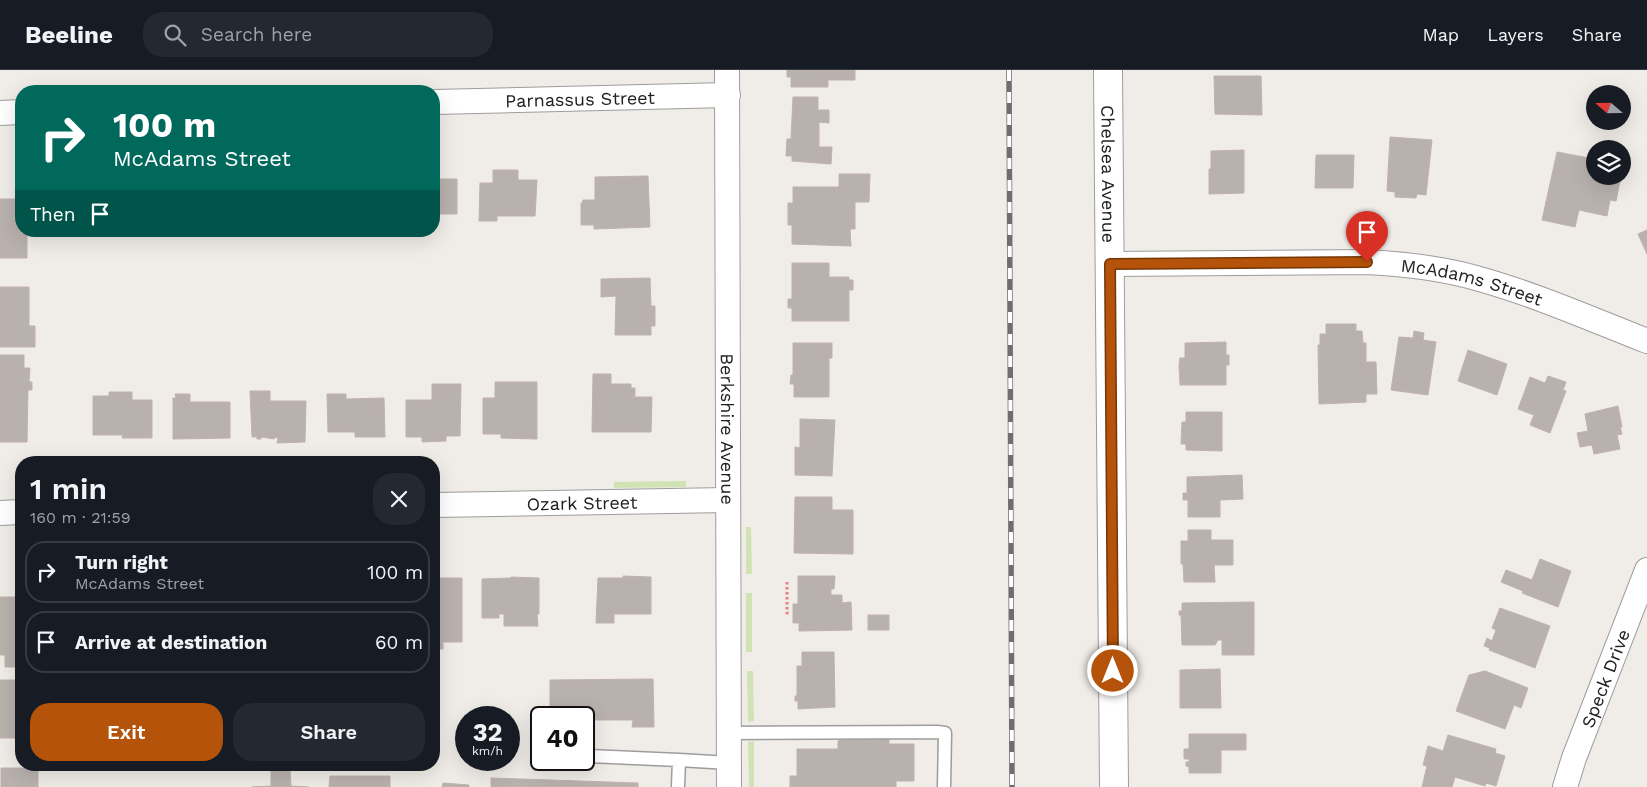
<!DOCTYPE html>
<meta charset="utf-8">
<style>
body{margin:0;font-family:"Work Sans",sans-serif;background:#242831;color:#f1f3f6;height:100vh;display:flex;flex-direction:column;font-size:19px;white-space:nowrap}
*{box-sizing:border-box;margin:0}
p{font-size:16px;color:#9ea1a6}
.icon{flex:none;width:28px;height:28px;fill:none;stroke:currentColor;stroke-width:2;stroke-linecap:round;stroke-linejoin:round}
.map{position:relative;flex:1;overflow:hidden}
.sheet{position:absolute;left:15px;top:386px;width:425px;height:315px;display:flex;flex-direction:column;background:#171b24;border-radius:20px;box-shadow:0 5px 20px #0002}
.sheet>*{flex:none}
.guide{position:absolute;left:15px;top:15px;width:425px;height:152px;border-radius:20px;box-shadow:0 5px 20px #0002;background:#00695c;color:#fff;overflow:hidden}
.needle{width:32px;rotate:290deg}
.fabs{position:absolute;left:1586px;top:15px;display:grid;gap:10px}
.fabs a{display:grid;place-items:center;width:45px;height:45px;border-radius:50%;background:#171b24;box-shadow:0 5px 20px #0002;font-size:25px}
.speed{position:absolute;left:455px;top:636px;display:flex;gap:10px;font-size:25px;font-weight:700;text-align:center}
.speed>*{display:grid;place-content:center;width:65px;height:65px;border-radius:50%;background:#171b24;box-shadow:0 5px 20px #0002;line-height:1}
.speed small{font-size:12px;font-weight:400}
.speed .limit{border:2px solid #111;border-radius:8px;background:#fff;color:#111}
.pin{position:absolute;display:grid;place-items:center;width:42px;height:42px;color:#fff;margin:-51px -21px;border-radius:50% 50% 50% 0;rotate:-45deg;box-shadow:0 0 5px #0007}
.pin .icon{rotate:45deg}
.me{position:absolute;width:55px;margin:-28px;rotate:0deg;stroke-linejoin:round;filter:drop-shadow(0 0 4px #0008)}
.turn{display:flex;align-items:center;gap:18px;height:105px;padding:0 15px;font-size:22px}
.turn .icon{width:65px;height:65px;stroke-width:2.5}
.turn b{display:block;font-size:35px;line-height:42px}
.then{display:flex;align-items:center;height:48px;padding:0 15px;background:#0003;gap:10px;font-size:19px}
.round{display:grid;place-items:center;flex:none;width:52px;height:52px;border-radius:20px;background:#242831}
.headline{display:flex;align-items:center;justify-content:space-between;height:85px;padding:0 15px}
h1{font-size:30px;font-weight:600;line-height:38px}
.action{display:flex;gap:10px;margin-top:auto;padding:10px 15px}
.action a{flex:1;height:58px;border-radius:20px;background:#b45309;color:#fff;font-size:20px;font-weight:600;line-height:58px;text-align:center}
.action a+a{background:#242831;color:#f1f3f6}
ul{padding:0;list-style:none}
li{display:flex;align-items:center;gap:15px;height:62px;margin:0 10px 8px;padding:0 5px;border:2px solid #363941;border-radius:20px}
li div{flex:1}
li b{display:block;font-size:19px}
li em{font-style:normal}
header{display:flex;align-items:center;gap:30px;box-sizing:border-box;height:70px;padding:0 25px;background:#171b24;border-bottom:1px solid #363941}
header strong{font-size:24px}
nav{display:flex;gap:28px;margin-inline-start:auto;font-size:18px}
.search{width:350px;height:45px;background:#242831;display:flex;align-items:center;gap:12px;box-sizing:border-box;padding:0 18px;border-radius:20px;color:#9ea1a6;font-size:19px}
.map>svg:first-child{display:block}
</style>
<header>
<strong>Beeline</strong>
<div class="search"><svg class="icon" aria-label="search" viewBox="0 0 24 24"><circle cx="10" cy="10" r="6"/><path d="M15 15l6 6"/></svg>Search here</div>
<nav><a>Map</a><a>Layers</a><a>Share</a></nav>
</header>
<div class="map">
<svg width="1647" height="717" viewBox="0 0 1647 717">
<rect width="100%" height="100%" fill="#f0ece8"/>
<path fill="#d1e3b4" d="M 686,411 L 686,417 L 614,418 L 614,412 Z
M 746,457 L 751,457 L 752,504 L 746,504 Z
M 746,523 L 752,523 L 752,582 L 746,582 Z
M 747,601 L 753,601 L 754,651 L 748,652 Z
M 754,671 L 754,717 L 749,717 L 748,672 Z"/>
<path fill="#b9b1ae" stroke="#c0b2ac" d="M 787,0 L 855,0 L 855,10 L 828,10 L 828,17 L 791,17 L 791,7 L 787,7 Z
M 1214,6 L 1261,6 L 1262,45 L 1215,44 Z
M 793,27 L 818,27 L 818,40 L 829,40 L 829,53 L 819,52 L 819,77 L 832,77 L 831,94 L 792,91 L 792,86 L 786,86 L 787,69 L 791,69 Z
M 1390,67 L 1432,70 L 1426,125 L 1417,124 L 1416,128 L 1395,127 L 1395,122 L 1387,121 Z
M 1244,80 L 1244,123 L 1209,124 L 1209,99 L 1211,99 L 1211,81 Z
M 1557,82 L 1589,88 L 1587,99 L 1595,100 L 1595,106 L 1621,106 L 1616,131 L 1610,130 L 1607,146 L 1579,140 L 1575,157 L 1542,150 Z
M 1316,85 L 1354,85 L 1353,118 L 1315,118 Z
M 493,100 L 518,100 L 518,110 L 537,110 L 535,146 L 497,146 L 497,151 L 479,151 L 480,113 L 493,113 Z
M 839,104 L 870,104 L 869,132 L 855,132 L 855,159 L 850,159 L 851,176 L 792,174 L 792,155 L 788,155 L 788,133 L 793,133 L 793,117 L 839,117 Z
M 648,106 L 650,157 L 594,159 L 594,155 L 581,155 L 581,133 L 582,133 L 583,130 L 595,130 L 595,107 Z
M 434,109 L 457,109 L 457,144 L 434,144 Z
M 0,129 L 21,129 L 21,161 L 27,161 L 27,188 L 0,188 Z
M 1647,160 L 1647,184 L 1638,164 Z
M 792,193 L 829,193 L 829,207 L 849,207 L 849,210 L 853,210 L 853,220 L 849,220 L 849,251 L 792,251 L 792,238 L 788,238 L 788,229 L 792,229 Z
M 650,208 L 651,236 L 655,236 L 655,256 L 651,256 L 651,265 L 615,265 L 616,226 L 601,227 L 601,209 Z
M 0,217 L 29,217 L 29,256 L 35,256 L 35,277 L 0,277 Z
M 1326,254 L 1356,254 L 1356,261 L 1362,261 L 1363,273 L 1366,273 L 1366,292 L 1376,292 L 1377,324 L 1366,324 L 1366,332 L 1319,334 L 1318,275 L 1320,275 L 1320,264 L 1326,264 Z
M 1414,261 L 1424,263 L 1423,270 L 1436,272 L 1428,325 L 1391,320 L 1399,267 L 1413,268 Z
M 1226,272 L 1226,285 L 1229,285 L 1229,295 L 1226,295 L 1226,315 L 1180,315 L 1179,295 L 1180,288 L 1185,288 L 1185,273 Z
M 793,273 L 832,273 L 832,288 L 829,288 L 829,327 L 794,327 L 794,314 L 790,314 L 791,305 L 793,305 Z
M 1468,280 L 1507,294 L 1497,325 L 1458,311 Z
M 0,285 L 24,285 L 24,298 L 30,298 L 29,312 L 32,312 L 32,320 L 28,320 L 27,372 L 0,372 Z
M 593,304 L 611,304 L 611,314 L 631,314 L 631,318 L 635,318 L 635,326 L 631,327 L 652,327 L 651,362 L 592,362 Z
M 1548,306 L 1566,312 L 1563,320 L 1566,321 L 1550,363 L 1530,355 L 1534,345 L 1518,339 L 1530,307 L 1545,313 Z
M 495,312 L 537,312 L 537,369 L 501,368 L 501,364 L 483,364 L 483,328 L 495,328 Z
M 432,314 L 461,314 L 460,366 L 446,366 L 446,371 L 422,372 L 422,367 L 406,367 L 406,330 L 432,330 Z
M 250,321 L 270,321 L 270,331 L 306,331 L 305,372 L 277,373 L 278,367 L 274,368 L 274,369 L 262,367 L 261,369 L 257,369 L 257,367 L 252,367 Z
M 109,322 L 132,322 L 132,330 L 152,330 L 152,368 L 122,368 L 123,365 L 93,365 L 93,326 L 109,326 Z
M 175,324 L 190,324 L 190,332 L 230,332 L 230,368 L 173,369 L 173,328 L 176,328 Z
M 327,324 L 346,324 L 346,329 L 384,328 L 385,367 L 355,367 L 355,362 L 328,362 Z
M 1618,336 L 1622,357 L 1620,357 L 1622,364 L 1617,365 L 1620,379 L 1594,384 L 1592,375 L 1580,377 L 1577,363 L 1588,361 L 1585,344 Z
M 1186,342 L 1222,342 L 1222,381 L 1186,380 L 1186,374 L 1181,374 L 1182,352 L 1186,352 Z
M 800,349 L 835,350 L 832,406 L 795,405 L 795,377 L 800,378 Z
M 1242,405 L 1243,429 L 1220,430 L 1220,447 L 1188,447 L 1188,430 L 1183,430 L 1183,423 L 1187,423 L 1187,407 Z
M 795,427 L 832,427 L 832,440 L 853,440 L 853,484 L 794,483 Z
M 1188,460 L 1211,460 L 1211,470 L 1233,470 L 1233,495 L 1214,495 L 1215,512 L 1184,512 L 1183,494 L 1181,494 L 1181,471 L 1188,471 Z
M 1540,489 L 1571,501 L 1558,537 L 1522,523 L 1523,521 L 1501,512 L 1506,500 L 1532,510 Z
M 623,506 L 651,507 L 651,544 L 614,544 L 614,553 L 596,553 L 598,508 L 623,508 Z
M 798,506 L 835,506 L 834,519 L 831,519 L 831,525 L 842,525 L 842,533 L 851,532 L 852,560 L 799,561 L 799,553 L 793,553 L 793,534 L 798,534 Z
M 511,507 L 539,508 L 539,544 L 537,544 L 538,556 L 504,556 L 504,544 L 499,544 L 499,548 L 482,548 L 482,509 L 511,508 Z
M 439,508 L 462,508 L 462,572 L 443,572 L 443,579 L 434,579 L 434,510 L 439,510 Z
M 0,527 L 21,527 L 21,597 L 5,597 L 5,585 L 0,585 Z
M 1254,532 L 1254,585 L 1222,585 L 1222,570 L 1218,570 L 1215,575 L 1182,575 L 1181,545 L 1179,545 L 1179,541 L 1182,541 L 1182,533 Z
M 1500,538 L 1550,556 L 1535,598 L 1489,580 L 1490,578 L 1484,576 L 1487,568 L 1492,571 L 1496,560 L 1492,558 Z
M 868,545 L 889,545 L 889,560 L 868,560 Z
M 802,582 L 834,582 L 835,637 L 798,639 L 798,631 L 795,631 L 795,626 L 797,626 L 797,596 L 802,596 Z
M 1220,599 L 1221,638 L 1180,638 L 1180,600 Z
M 1485,601 L 1528,618 L 1521,638 L 1514,635 L 1505,659 L 1456,641 L 1469,605 Z
M 653,609 L 654,657 L 632,657 L 633,650 L 584,650 L 584,648 L 550,647 L 550,610 Z
M 0,610 L 21,610 L 21,668 L 0,668 Z
M 1189,664 L 1246,664 L 1246,680 L 1221,680 L 1221,703 L 1189,703 L 1189,697 L 1186,696 L 1186,692 L 1189,692 L 1189,689 L 1184,689 L 1184,679 L 1189,679 Z
M 1448,665 L 1496,679 L 1495,683 L 1505,686 L 1496,716 L 1486,713 L 1485,716 L 1455,707 L 1452,717 L 1422,717 L 1427,696 L 1423,695 L 1428,676 L 1443,681 Z
M 889,669 L 889,674 L 914,674 L 914,711 L 896,711 L 896,717 L 790,717 L 790,706 L 797,706 L 797,679 L 838,679 L 838,671 L 842,670 Z
M 1,698 L 38,698 L 38,717 L 1,717 Z
M 271,699 L 290,699 L 291,716 L 309,717 L 252,717 L 271,716 Z
M 330,706 L 390,706 L 390,717 L 329,717 Z
M 491,708 L 638,713 L 638,717 L 491,717 Z
M 443,713 L 469,715 L 469,717 L 442,717 Z"/>
<g fill="none" stroke-linecap="round" stroke-linejoin="round">
<defs>
<path id="service" d="M 729,663 L 937,662 L 945,663 L 944,717
M 589,686 L 679,690 L 678,717
M 679,690 L 729,693"/>
<g id="minor">
<path id="s1" d="M 727,0 L 729,717"/>
<path id="s2" d="M 434,32 L 728,25"/>
<path d="M 0,43 L 21,42"/>
<path id="s3" d="M 1109,194 L 1367,192 C 1404,194 1441,198 1476,208 C 1534,224 1591,249 1647,271"/>
<path id="s4" d="M 434,435 L 728,430"/>
<path d="M 0,443 L 21,442"/>
<path id="s5" d="M 1565,717 L 1574,688 L 1647,500"/>
</g>
<g id="tertiary">
<path id="s6" d="M 1108,0 L 1114,717"/>
</g>
</defs>
<use href="#service" stroke="#9d9d9d" stroke-width="15"/>
<use href="#minor" stroke="#9d9d9d" stroke-width="26"/>
<use href="#tertiary" stroke="#9d9d9d" stroke-width="30"/>
<path stroke="#ea7f81" stroke-width="3" stroke-dasharray="2.5 2.5" stroke-linecap="butt" d="M 787,512 L 787,543 L 791,543"/>
<use href="#service" stroke="#fff" stroke-width="12"/>
<use href="#minor" stroke="#fff" stroke-width="24"/>
<use href="#tertiary" stroke="#fff" stroke-width="28"/>
<defs>
<path id="rail" d="M 1009,0 L 1012,717"/>
</defs>
<use href="#rail" stroke="#6e6e6e" stroke-width="5.5"/>
<use href="#rail" stroke="#fff" stroke-width="4" stroke-dasharray="11" stroke-linecap="butt"/>
</g>
<g fill="none" stroke-linecap="round" stroke-linejoin="round">
<defs>
<path id="route" d="M 1113,601 L 1110,194 L 1367,192"/>
</defs>
<use href="#route" stroke="#753606" stroke-width="12"/>
<use href="#route" stroke="#b45309" stroke-width="9"/>
</g>
<g text-anchor="middle" dominant-baseline="central" stroke-width="4" stroke-linejoin="round" paint-order="stroke">
<g font-size="18" fill="#202020" stroke="#fff">
<text stroke="none"><textPath href="#s2" startOffset="146">Parnassus Street</textPath></text>
<text stroke="none"><textPath href="#s6" startOffset="104">Chelsea Avenue</textPath></text>
<text stroke="none"><textPath href="#s3" startOffset="365">McAdams Street</textPath></text>
<text stroke="none"><textPath href="#s1" startOffset="359">Berkshire Avenue</textPath></text>
<text stroke="none"><textPath href="#s4" startOffset="148">Ozark Street</textPath></text>
<text stroke="none"><textPath href="#s5" startOffset="116">Speck Drive</textPath></text>
</g>
</g>
</svg>
<div class="fabs">
<a><svg class="needle" viewBox="-14 -14 28 28"><path d="M0-13l5 13h-10z" fill="#e53935"/><path d="M0 13l5-13h-10z" fill="#9ea1a6"/></svg></a>
<a><svg class="icon" aria-label="layers" viewBox="0 0 24 24"><path d="M12 4l9 5-9 5-9-5zM3 14l9 5 9-5"/></svg></a>
</div>
<div class="speed"><div>32<small>km/h</small></div><div class="limit">40</div></div>
<div class="pin" style="left:1367px;top:192px;background:#d93025"><svg class="icon" aria-label="arrive" viewBox="0 0 24 24"><path d="M6 21V4h12l-3 4 3 4H6"/></svg></div>
<svg class="me" style="left:1113px;top:601px" viewBox="-20 -20 40 40"><circle r="17" fill="#b45309" stroke="#fff" stroke-width="3"/><path d="M0-11L8 9 0 5-8 9z" fill="#fff"/></svg>
<div class="guide">
<div class="turn"><svg class="icon" aria-label="right" viewBox="0 0 24 24"><path d="M7 20v-9h11M14 6l5 5-5 5"/></svg><div><b>100 m</b>McAdams Street</div></div>
<div class="then">Then<svg class="icon" aria-label="arrive" viewBox="0 0 24 24"><path d="M6 21V4h12l-3 4 3 4H6"/></svg></div>
</div>
<section class="sheet">
<div class="headline"><div><h1>1 min</h1><p>160 m · 21:59</p></div><a class="round"><svg class="icon" aria-label="close" viewBox="0 0 24 24"><path d="M6 6l12 12M18 6L6 18"/></svg></a></div>
<ul>
<li><svg class="icon" aria-label="right" viewBox="0 0 24 24"><path d="M7 20v-9h11M14 6l5 5-5 5"/></svg><div><b>Turn right</b><p>McAdams Street</p></div><em>100 m</em></li>
<li><svg class="icon" aria-label="arrive" viewBox="0 0 24 24"><path d="M6 21V4h12l-3 4 3 4H6"/></svg><div><b>Arrive at destination</b></div><em>60 m</em></li>
</ul>
<div class="action"><a>Exit</a><a>Share</a></div>
</section>
</div>
